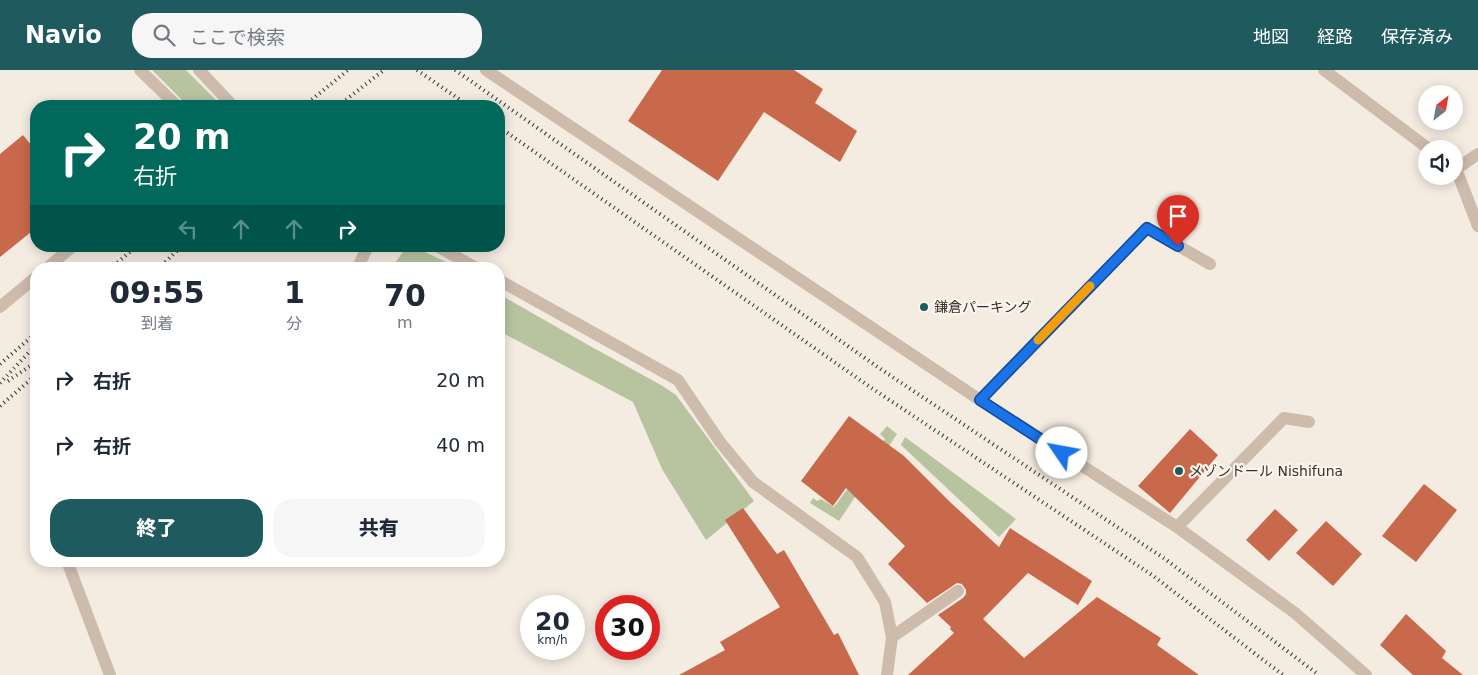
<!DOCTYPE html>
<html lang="ja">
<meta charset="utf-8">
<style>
body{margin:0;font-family:"DejaVu Sans","Noto Sans JP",sans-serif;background:#f6f6f7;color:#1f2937;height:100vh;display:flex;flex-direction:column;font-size:19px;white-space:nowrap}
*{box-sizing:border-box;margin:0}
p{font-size:16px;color:#747a83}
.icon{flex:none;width:28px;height:28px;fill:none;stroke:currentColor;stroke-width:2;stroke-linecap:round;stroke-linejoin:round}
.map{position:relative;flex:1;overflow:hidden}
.drawer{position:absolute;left:30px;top:192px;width:475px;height:305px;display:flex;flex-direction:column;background:#fff;border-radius:20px;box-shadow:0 2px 12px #0003}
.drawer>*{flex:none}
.hud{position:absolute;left:30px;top:30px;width:475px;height:152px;border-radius:20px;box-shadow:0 2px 12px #0003;background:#00695c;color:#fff;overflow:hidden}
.needle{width:32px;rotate:31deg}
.controls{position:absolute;left:1418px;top:15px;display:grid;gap:10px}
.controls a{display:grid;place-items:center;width:45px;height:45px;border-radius:50%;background:#fff;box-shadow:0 2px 12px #0003;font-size:25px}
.speed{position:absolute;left:520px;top:525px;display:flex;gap:10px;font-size:25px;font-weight:700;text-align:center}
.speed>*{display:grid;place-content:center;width:65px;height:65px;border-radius:50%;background:#fff;box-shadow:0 2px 12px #0003;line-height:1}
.speed small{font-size:12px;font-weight:400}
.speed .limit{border:8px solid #d22;background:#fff;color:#111}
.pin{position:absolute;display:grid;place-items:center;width:42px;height:42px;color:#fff;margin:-51px -21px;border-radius:50% 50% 50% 0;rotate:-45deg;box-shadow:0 0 5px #0007}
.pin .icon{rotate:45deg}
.me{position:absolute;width:55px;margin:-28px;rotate:303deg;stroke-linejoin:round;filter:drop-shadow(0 0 4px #0008)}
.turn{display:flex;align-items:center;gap:18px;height:105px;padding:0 20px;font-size:22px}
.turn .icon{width:65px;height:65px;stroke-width:2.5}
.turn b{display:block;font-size:35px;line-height:42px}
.lanes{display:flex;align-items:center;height:48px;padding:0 20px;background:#0003;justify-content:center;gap:25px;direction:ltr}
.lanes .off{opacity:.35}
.eta{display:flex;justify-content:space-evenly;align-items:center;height:85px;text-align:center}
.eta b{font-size:30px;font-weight:800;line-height:35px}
.button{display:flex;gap:10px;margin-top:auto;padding:10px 20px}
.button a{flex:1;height:58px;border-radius:20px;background:#1f5a5e;color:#fff;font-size:20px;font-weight:800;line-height:58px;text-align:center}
.button a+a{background:#f6f6f7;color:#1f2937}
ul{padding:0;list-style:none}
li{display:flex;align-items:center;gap:15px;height:65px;padding:0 20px}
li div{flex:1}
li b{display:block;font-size:19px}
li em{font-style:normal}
header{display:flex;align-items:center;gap:30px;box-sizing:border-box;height:70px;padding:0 25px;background:#1f5a5e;color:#fff}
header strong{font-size:24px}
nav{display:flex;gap:28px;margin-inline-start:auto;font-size:18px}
.search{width:350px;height:45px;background:#f6f6f7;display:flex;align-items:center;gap:12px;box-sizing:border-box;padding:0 18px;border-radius:20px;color:#747a83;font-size:19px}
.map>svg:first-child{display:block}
</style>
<header>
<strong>Navio</strong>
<div class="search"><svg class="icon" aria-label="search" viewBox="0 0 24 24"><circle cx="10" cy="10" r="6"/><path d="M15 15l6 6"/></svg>ここで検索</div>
<nav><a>地図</a><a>経路</a><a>保存済み</a></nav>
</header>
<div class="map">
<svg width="1478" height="605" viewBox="0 0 1478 605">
<rect width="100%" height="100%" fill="#f4ebe1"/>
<path fill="#b8c4a0" d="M 152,0 L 186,0 L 222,36 L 188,36 Z
M 407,176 L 412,176 L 444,191 L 457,199 L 391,199 Z
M 499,224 L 590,276 L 661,315 L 676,325 L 754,431 L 706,470 L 662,399 L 633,332 L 499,261 Z
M 887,356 L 897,364 L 839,451 L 810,433 L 813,428 L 817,431 L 821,429 L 834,437 L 885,369 L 880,364 Z
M 905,367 L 1016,449 L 999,467 L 901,375 Z"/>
<path fill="#c8694b" d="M 662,0 L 794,0 L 823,19 L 815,33 L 857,61 L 840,92 L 764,42 L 718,111 L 628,51 Z
M 23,65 L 36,81 L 36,158 L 0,187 L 0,84 Z
M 849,346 L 904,386 L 950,432 L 999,477 L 1010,458 L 1092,511 L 1078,535 L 1028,503 L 983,549 L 1024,588 L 1097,527 L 1161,568 L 1157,575 L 1199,605 L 908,605 L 954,563 L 950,559 L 951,557 L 938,545 L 963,528 L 966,524 L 966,520 L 962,514 L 957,513 L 927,533 L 888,494 L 905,476 L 846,418 L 833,436 L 801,411 Z
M 1190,359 L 1218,385 L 1170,443 L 1138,416 Z
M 1424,414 L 1457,440 L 1416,492 L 1382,466 Z
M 743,438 L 777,484 L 784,480 L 834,565 L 838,563 L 859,605 L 679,605 L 725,580 L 720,572 L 780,537 L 725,450 Z
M 1275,439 L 1298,460 L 1269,491 L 1246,470 Z
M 1326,451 L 1362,484 L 1333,516 L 1296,483 Z
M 1406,544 L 1446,581 L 1442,588 L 1463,605 L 1413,605 L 1380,575 Z"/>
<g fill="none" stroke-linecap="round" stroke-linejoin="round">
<path stroke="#cdbbac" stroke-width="12" d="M 140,0 L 177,36
M 199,0 L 233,36
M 486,0 L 980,330 L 1177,457 L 1295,543 L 1366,605
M 1324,0 L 1429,79
M 1454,98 L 1456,99 L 1478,156
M 1456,99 L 1478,84
M 437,176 L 478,199
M 46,199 L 73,176
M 357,199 L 368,176
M 499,210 L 678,310 L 720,372 L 753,412 L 857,487 L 885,532 L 892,567 L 887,605
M 0,237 L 36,207
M 980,330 L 1147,158 L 1210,194
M 1177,457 L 1284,348 L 1309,352
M 67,491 L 110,605
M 892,567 L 958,521"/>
<path stroke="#3b302b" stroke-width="4" stroke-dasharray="1 4" stroke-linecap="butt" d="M 417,0 L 469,36
M 455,0 L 882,300 L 1165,489 L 1319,605
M 304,36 L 348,0
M 338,36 L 384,0
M 499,57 L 870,317 L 1152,505 L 1283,605
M 110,199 L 137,176
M 158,199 L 182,176
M 0,294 L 36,263
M 8,311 L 36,292
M 0,313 L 36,275
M 0,336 L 36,305"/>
</g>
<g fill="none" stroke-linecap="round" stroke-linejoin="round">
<defs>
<path id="route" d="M 1062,383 L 980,330 L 1147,158 L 1178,176"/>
</defs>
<use href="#route" stroke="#114b97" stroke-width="12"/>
<use href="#route" stroke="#1a73e8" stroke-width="9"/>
<path stroke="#f59e0b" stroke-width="9" d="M 1038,270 L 1090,216"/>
</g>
<g fill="#1f5a5e" stroke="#fbf5ee" stroke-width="2">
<circle cx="924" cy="237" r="5"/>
<circle cx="1179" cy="401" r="5"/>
</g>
<g text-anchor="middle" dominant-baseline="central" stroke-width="4.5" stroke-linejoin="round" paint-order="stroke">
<g font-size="14" fill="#3b302b" stroke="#fbf5ee" text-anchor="start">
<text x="934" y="237">鎌倉パーキング</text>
<text x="1189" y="401">メゾンドール Nishifuna</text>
</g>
</g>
</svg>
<div class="controls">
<a><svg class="needle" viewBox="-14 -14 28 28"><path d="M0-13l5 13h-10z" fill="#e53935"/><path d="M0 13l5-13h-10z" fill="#747a83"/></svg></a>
<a><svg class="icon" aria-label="sound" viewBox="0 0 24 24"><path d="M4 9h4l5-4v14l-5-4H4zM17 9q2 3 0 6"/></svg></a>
</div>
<div class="speed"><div>20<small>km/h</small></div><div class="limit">30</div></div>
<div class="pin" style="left:1178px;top:176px;background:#d93025"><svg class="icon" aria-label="arrive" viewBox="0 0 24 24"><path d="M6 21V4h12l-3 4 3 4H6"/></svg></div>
<svg class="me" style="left:1062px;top:383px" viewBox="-20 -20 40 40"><circle r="19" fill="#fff"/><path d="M0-13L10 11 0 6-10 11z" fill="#1a73e8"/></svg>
<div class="hud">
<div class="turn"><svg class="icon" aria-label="right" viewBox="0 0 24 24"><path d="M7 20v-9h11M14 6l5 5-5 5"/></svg><div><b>20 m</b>右折</div></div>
<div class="lanes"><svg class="icon off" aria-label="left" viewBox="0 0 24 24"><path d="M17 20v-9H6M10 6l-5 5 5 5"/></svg><svg class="icon off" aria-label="ahead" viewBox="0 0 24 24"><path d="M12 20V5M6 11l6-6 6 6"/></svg><svg class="icon off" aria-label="ahead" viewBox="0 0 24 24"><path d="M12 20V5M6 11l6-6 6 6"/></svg><svg class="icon" aria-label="right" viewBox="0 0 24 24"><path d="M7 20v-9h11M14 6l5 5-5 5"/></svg></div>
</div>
<section class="drawer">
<div class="eta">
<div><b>09:55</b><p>到着</p></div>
<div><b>1</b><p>分</p></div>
<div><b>70</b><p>m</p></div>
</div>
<ul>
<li><svg class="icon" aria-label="right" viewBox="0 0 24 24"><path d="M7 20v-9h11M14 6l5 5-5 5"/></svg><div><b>右折</b></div><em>20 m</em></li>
<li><svg class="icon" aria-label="right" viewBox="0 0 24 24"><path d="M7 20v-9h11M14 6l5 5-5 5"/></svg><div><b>右折</b></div><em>40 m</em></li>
</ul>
<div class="button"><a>終了</a><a>共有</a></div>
</section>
</div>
